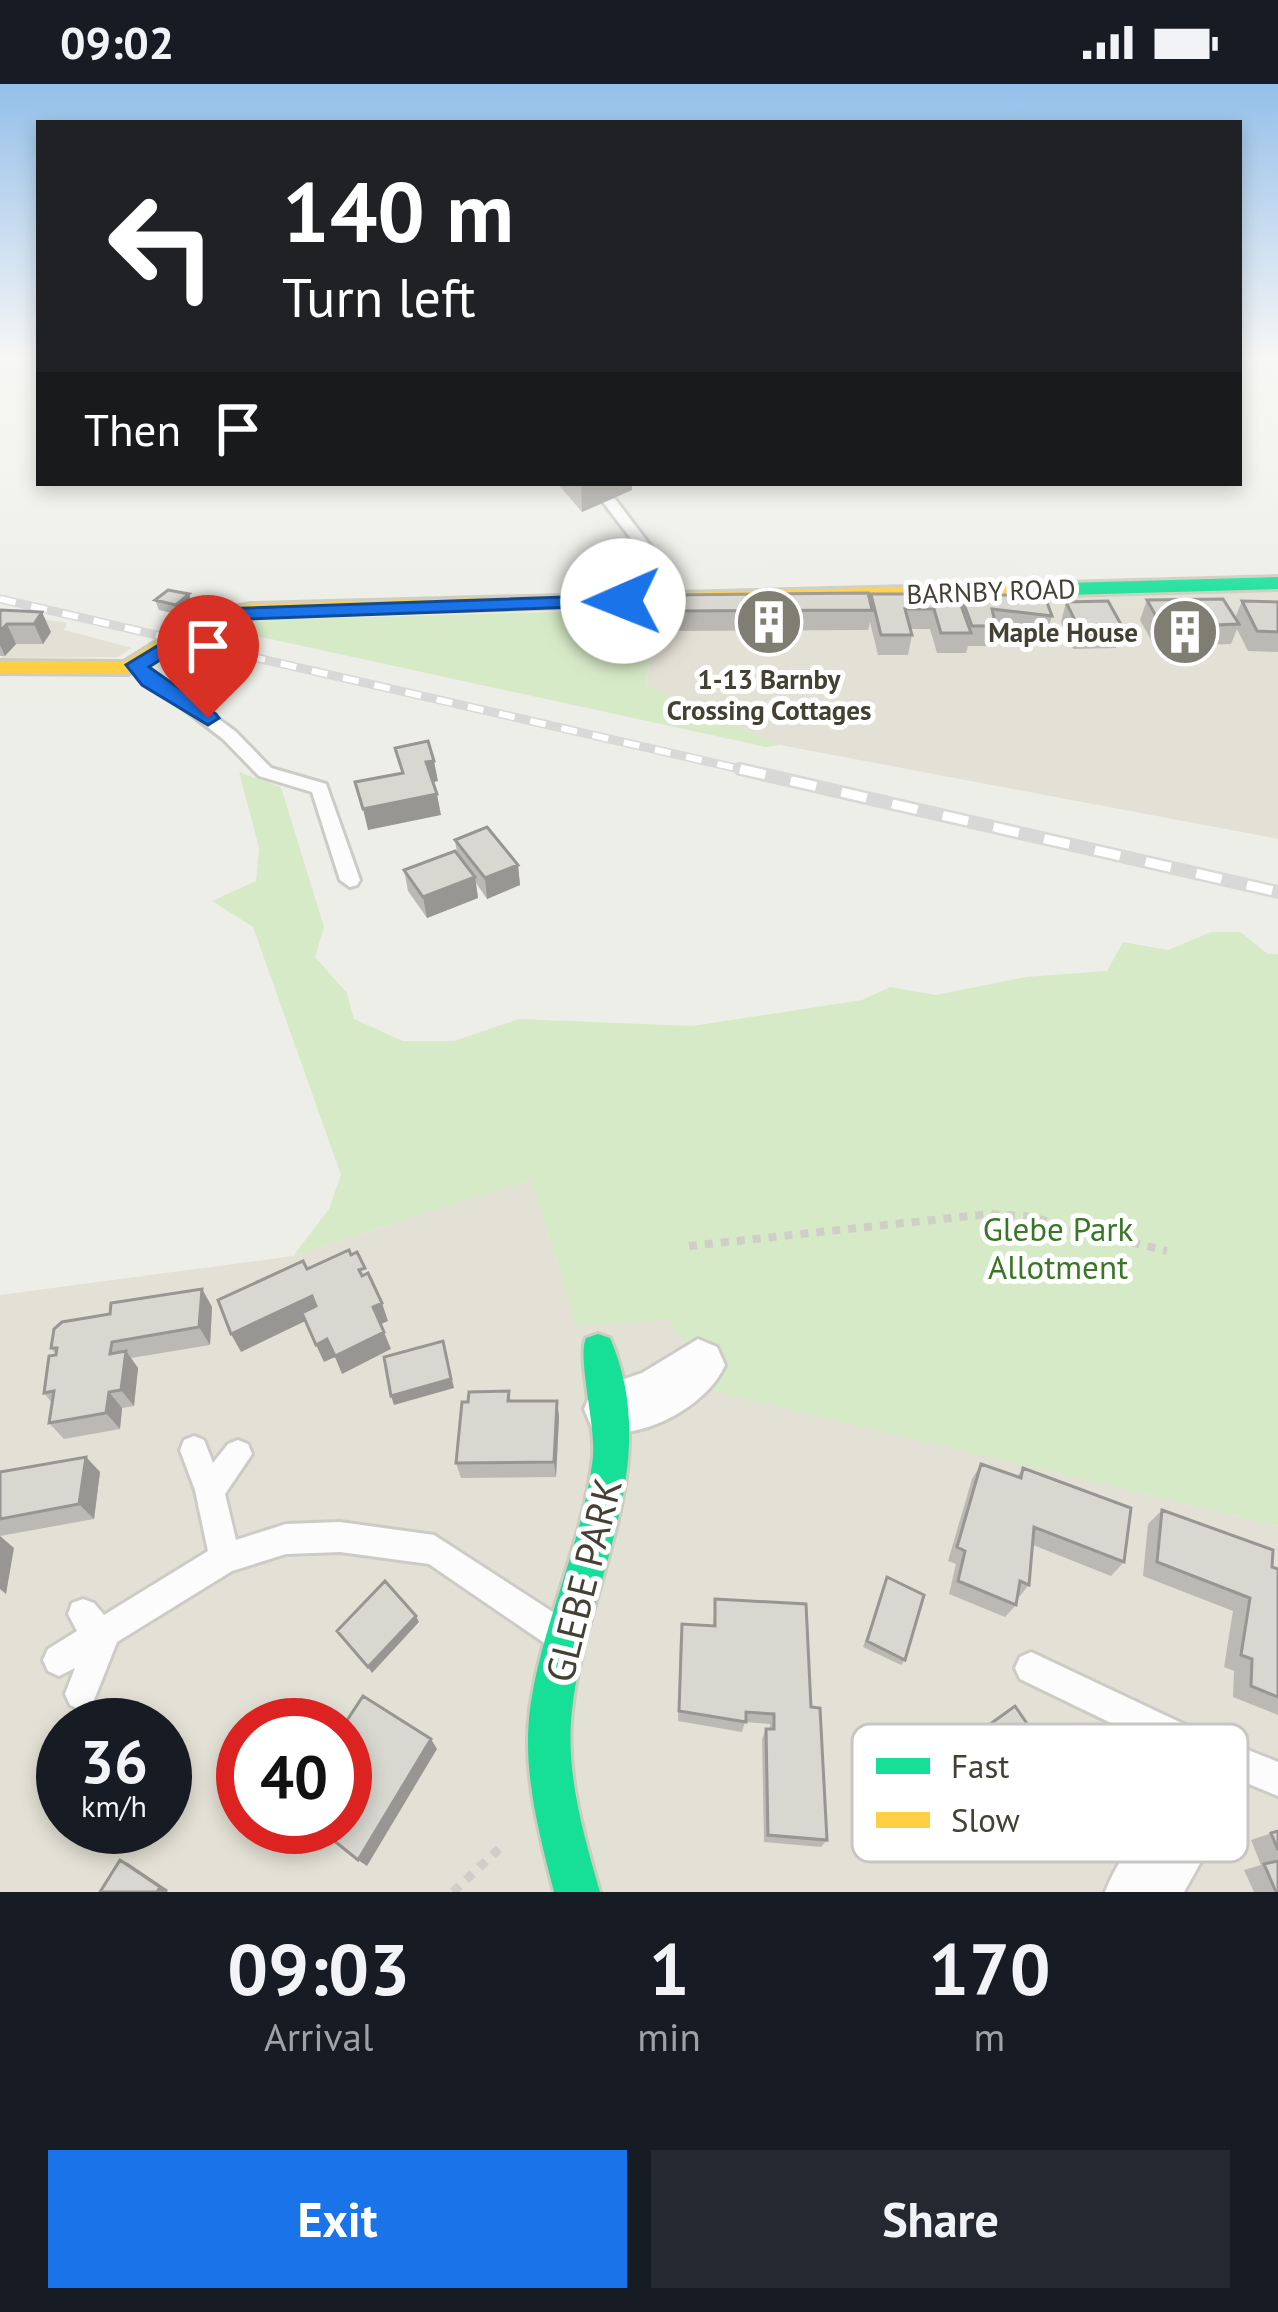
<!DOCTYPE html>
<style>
body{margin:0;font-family:"PT Sans",sans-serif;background:#242831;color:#f1f3f6;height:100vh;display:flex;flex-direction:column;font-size:45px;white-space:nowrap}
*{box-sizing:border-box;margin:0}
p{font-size:39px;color:#9ea1a6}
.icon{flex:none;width:66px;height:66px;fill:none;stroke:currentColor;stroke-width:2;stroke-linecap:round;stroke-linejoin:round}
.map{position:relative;height:1808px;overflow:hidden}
.side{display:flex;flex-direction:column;background:#171b24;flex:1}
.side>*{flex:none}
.hud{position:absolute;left:36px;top:36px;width:1206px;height:366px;border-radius:0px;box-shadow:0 6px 18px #0003;background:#202124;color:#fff;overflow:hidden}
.speed{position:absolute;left:36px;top:1614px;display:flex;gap:24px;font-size:60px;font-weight:700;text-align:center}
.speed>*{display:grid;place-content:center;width:156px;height:156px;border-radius:50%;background:#171b24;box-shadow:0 6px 18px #0003;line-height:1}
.speed small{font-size:30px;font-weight:400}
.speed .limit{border:18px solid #d22;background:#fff;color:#111}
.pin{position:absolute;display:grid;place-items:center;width:102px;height:102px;color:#fff;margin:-123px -51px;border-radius:50% 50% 50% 0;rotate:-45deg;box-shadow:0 0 12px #0007}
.pin .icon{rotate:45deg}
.me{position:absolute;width:132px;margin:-66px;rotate:269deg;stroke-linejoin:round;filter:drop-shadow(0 0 9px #0008)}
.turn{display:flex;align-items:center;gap:42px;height:252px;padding:0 48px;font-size:54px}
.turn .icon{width:156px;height:156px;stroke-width:2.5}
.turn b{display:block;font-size:84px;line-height:102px}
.then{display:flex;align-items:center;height:114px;padding:0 48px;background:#0003;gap:24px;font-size:45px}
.eta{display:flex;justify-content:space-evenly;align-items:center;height:204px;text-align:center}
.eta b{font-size:72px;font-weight:600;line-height:84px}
.primary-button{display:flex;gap:24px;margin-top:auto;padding:24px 48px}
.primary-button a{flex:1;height:138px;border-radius:0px;background:#1a73e8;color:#fff;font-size:48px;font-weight:600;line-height:138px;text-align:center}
.primary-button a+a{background:#242831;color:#f1f3f6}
.status{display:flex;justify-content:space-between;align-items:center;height:84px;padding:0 60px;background:#171b24;direction:ltr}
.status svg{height:33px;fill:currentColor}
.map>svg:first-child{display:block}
</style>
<div class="status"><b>09:02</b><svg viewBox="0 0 49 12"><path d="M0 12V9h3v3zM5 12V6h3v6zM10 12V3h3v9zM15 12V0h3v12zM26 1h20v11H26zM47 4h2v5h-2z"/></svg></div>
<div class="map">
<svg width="1278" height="1808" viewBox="0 0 1278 1808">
<rect width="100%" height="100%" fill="#eeeee8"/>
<path fill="#e3e1d5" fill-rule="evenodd" d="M 1278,508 L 1278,755 L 780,661 L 647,602 L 653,525 Z
M 42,535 L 67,539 L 64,546 L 132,564 L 118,573 L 0,574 Z
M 531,1096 L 577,1242 L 669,1234 L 714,1307 L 1278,1442 L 1278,1808 L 0,1808 L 0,1211 L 293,1172 ZM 63,1641 L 165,1641 L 165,1743 L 63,1743 ZM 243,1641 L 345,1641 L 345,1743 L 243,1743 Z"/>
<path fill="#d7eac7" d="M 653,525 L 647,602 L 780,661 L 766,663 L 210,542 L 228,537 Z
M 239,688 L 281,703 L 324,843 L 315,873 L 347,909 L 354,935 L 403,957 L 454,957 L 519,935 L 692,942 L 862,916 L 890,903 L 936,911 L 1026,893 L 1107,887 L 1123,858 L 1168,866 L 1211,848 L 1240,848 L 1268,870 L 1278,870 L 1278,1442 L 713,1307 L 669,1235 L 577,1243 L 531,1096 L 293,1172 L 329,1125 L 341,1091 L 253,843 L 212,817 L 256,797 L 259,764 Z"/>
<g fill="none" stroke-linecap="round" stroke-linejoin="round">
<defs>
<path id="lane" d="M 605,415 L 615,415 L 662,477 L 676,515 L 674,518 L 662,515 L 648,477 L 603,418 Z
M 137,576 L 235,647 L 271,684 L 326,700 L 360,796 L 357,801 L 350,803 L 340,796 L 312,708 L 259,692 L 223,655 L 131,584 L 129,581 Z
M 194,1352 L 204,1356 L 213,1379 L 228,1360 L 238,1356 L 248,1360 L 252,1370 L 225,1410 L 236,1456 L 286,1440 L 340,1438 L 434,1451 L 565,1536 L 570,1547 L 565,1558 L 554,1563 L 543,1558 L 429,1480 L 340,1468 L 286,1470 L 232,1487 L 117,1558 L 92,1621 L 81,1626 L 70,1621 L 65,1610 L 75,1584 L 59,1592 L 48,1587 L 43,1576 L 48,1565 L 77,1547 L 68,1530 L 72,1519 L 83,1515 L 94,1519 L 104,1531 L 208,1467 L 195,1406 L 180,1366 L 184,1356 Z
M 1031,1568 L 1190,1643 L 1278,1678 L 1278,1712 L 1195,1678 L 1189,1760 L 1184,1772 L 1172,1777 L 1160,1772 L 1155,1760 L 1163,1664 L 1020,1595 L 1015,1584 L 1020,1573 Z"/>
<path id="street" d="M 698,1255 L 717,1263 L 725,1281 C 707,1323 635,1362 592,1344 L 584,1325 L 592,1306 L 642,1289 Z
M 1172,1732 L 1197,1742 L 1207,1767 L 1184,1808 L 1105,1808 C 1119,1774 1138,1746 1172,1732 Z"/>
<path id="fast" d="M 1278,493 L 1278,505 L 1029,512 L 1020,506 L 1029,500 Z
M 598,1250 L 610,1254 C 665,1380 586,1501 572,1626 C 565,1687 583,1749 600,1808 L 554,1808 C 539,1749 522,1687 530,1625 C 542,1538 583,1460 593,1373 C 596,1341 577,1274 586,1254 Z"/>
<path id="slow" d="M 1029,500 L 1038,506 L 1036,510 L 250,532 L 213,539 L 128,590 L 0,589 L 0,577 L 124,578 L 200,530 L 250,520 Z"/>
</defs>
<use href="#lane" stroke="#cccbc5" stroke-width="6"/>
<use href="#street" stroke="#cccbc5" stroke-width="6"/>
<use href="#fast" stroke="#ceccbf" stroke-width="6"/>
<use href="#slow" stroke="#ceccbf" stroke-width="6"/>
<path stroke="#d0cec9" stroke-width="8" stroke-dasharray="8 8" stroke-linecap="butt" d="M 689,1162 L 989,1130 L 1026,1132 L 1167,1167"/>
<path stroke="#d0cec9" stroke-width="9" stroke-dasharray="9 9" stroke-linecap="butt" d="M 453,1808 L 503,1761"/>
<use href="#lane" fill="#fcfcfc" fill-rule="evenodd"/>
<use href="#street" fill="#fcfcfc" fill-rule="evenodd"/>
<use href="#fast" fill="#16e098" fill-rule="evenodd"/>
<use href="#slow" fill="#ffcf43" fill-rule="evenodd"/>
<defs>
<path id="rail-far1" d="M 0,515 L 753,688"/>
<path id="rail" d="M 740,685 L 1278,808"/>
</defs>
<use href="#rail-far1" stroke="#d8d8d7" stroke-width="9"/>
<use href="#rail" stroke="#d8d8d7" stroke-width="14"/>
<use href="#rail-far1" stroke="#fff" stroke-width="6" stroke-dasharray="16" stroke-linecap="butt"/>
<use href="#rail" stroke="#fff" stroke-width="9" stroke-dasharray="26" stroke-linecap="butt"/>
</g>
<path fill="#bab9b3" d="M 557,399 L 632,399 L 632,406 L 582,428 Z
M 957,501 L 1052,532 L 1046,552 L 995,546 L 991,562 L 968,562 L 966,569 L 937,569 L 930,545 L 910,545 L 912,551 L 908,571 L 878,571 L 870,538 L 868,546 L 672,547 L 672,511 L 870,518 L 871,510 L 955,510 Z
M 155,516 L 192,520 L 180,531 L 159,526 Z
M 1147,516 L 1235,534 L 1242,517 L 1278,518 L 1278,568 L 1248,567 L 1237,545 L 1231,560 L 1155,563 L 1140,536 Z
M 1066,518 L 1123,544 L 1116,564 L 1073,565 L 1061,538 Z
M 0,526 L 51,548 L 43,560 L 16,560 L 5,572 L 0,572 Z
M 455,756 L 518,781 L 520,801 L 487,815 L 476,799 L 478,814 L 427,834 L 408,807 L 404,786 L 457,769 Z
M 202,1205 L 212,1223 L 210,1261 L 131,1274 L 138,1284 L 134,1322 L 122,1324 L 120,1345 L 64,1355 L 49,1339 L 52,1319 L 44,1309 L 56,1271 L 51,1264 Z
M 509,1307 L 511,1317 L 557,1317 L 559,1333 L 556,1393 L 461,1394 L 456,1379 L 468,1318 Z
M 86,1373 L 100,1388 L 94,1435 L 0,1452 L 0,1388 Z
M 981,1380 L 1017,1393 L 1023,1384 L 1124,1478 L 1111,1492 L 1033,1461 L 1029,1501 L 1018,1514 L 1017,1513 L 1016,1521 L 1005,1533 L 949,1510 L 956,1480 L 948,1477 L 972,1395 Z
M 1162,1426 L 1278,1485 L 1278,1631 L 1233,1613 L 1234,1587 L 1224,1583 L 1233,1527 L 1143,1492 L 1148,1440 Z
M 887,1493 L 905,1576 L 901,1581 L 863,1563 Z
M 715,1515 L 811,1623 L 827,1756 L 821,1763 L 764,1758 L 762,1655 L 766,1645 L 770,1645 L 770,1640 L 745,1638 L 742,1648 L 678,1637 L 680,1552 L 713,1542 Z
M 982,1646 L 1067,1698 L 974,1770 L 935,1706 L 981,1671 L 971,1656 Z
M 1278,1747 L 1278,1808 L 1254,1808 L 1244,1786 L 1261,1781 L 1251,1756 Z"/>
<path fill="#979692" d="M 583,399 L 632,399 L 632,406 L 582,428 L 581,400 Z
M 189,510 L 192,520 L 180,531 L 176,521 Z
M 42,528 L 51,548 L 43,560 L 34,540 Z
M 7,540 L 16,560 L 5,572 L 0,561 L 0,547 Z
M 434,677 L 438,697 L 430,699 L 426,678 Z
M 437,710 L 441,731 L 368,746 L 363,725 Z
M 518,781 L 520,801 L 487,815 L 485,794 Z
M 475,793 L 478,814 L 427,834 L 423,813 Z
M 202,1205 L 212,1223 L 210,1261 L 199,1243 Z
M 312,1212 L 320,1230 L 241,1268 L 231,1250 Z
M 382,1219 L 388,1237 L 379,1241 L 373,1223 Z
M 384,1248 L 391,1265 L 342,1290 L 335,1273 L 324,1278 L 316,1261 L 327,1255 Z
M 443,1257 L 454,1304 L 394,1321 L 391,1312 Z
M 126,1267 L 138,1284 L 134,1322 L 121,1306 Z
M 109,1308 L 122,1324 L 120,1345 L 106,1329 Z
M 557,1317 L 559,1333 L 556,1393 L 554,1378 Z
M 86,1373 L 100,1388 L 94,1435 L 79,1420 Z
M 0,1452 L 14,1464 L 6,1510 L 0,1505 Z
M 416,1532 L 419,1538 L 372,1589 L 368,1583 Z
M 431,1655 L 437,1665 L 367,1782 L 358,1776 Z
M 120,1776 L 128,1779 L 168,1806 L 167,1808 L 157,1808 Z"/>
<path fill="#d8d7d0" stroke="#979692" stroke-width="3" d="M 978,500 L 982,510 L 1045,513 L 1052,532 L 992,525 L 996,542 L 972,542 L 957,501 Z
M 168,506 L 189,510 L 176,521 L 155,516 Z
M 868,509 L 872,526 L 672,527 L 672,511 Z
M 871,510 L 957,510 L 971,549 L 941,549 L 934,525 L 905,525 L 912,551 L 881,551 Z
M 1223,515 L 1239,540 L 1162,543 L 1147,516 Z
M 1108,517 L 1123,544 L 1079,545 L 1066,518 Z
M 1242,517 L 1278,518 L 1278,548 L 1257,547 Z
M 0,526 L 42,528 L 34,540 L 7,540 L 0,547 Z
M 428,657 L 434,677 L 426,678 L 437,710 L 363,725 L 355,698 L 403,689 L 395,664 Z
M 487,743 L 518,781 L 485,794 L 455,756 Z
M 455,767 L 475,793 L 423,813 L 404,786 Z
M 349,1166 L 351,1171 L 357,1168 L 365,1184 L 359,1186 L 362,1192 L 368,1189 L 382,1219 L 373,1223 L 384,1248 L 335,1272 L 327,1255 L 316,1261 L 302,1229 L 316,1222 L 312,1212 L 231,1250 L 218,1216 L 303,1177 L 307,1185 Z
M 202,1205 L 199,1243 L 112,1258 L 110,1270 L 126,1267 L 121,1306 L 109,1308 L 106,1329 L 49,1339 L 54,1307 L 44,1309 L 49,1272 L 56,1271 L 57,1264 L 51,1264 L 54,1245 L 62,1238 L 110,1230 L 111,1219 Z
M 443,1257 L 451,1295 L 391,1312 L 384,1273 Z
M 509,1307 L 508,1317 L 557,1317 L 554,1378 L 456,1379 L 462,1318 L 468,1318 L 469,1308 Z
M 86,1373 L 79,1420 L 0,1435 L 0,1388 Z
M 981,1380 L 1021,1394 L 1023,1384 L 1131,1424 L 1124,1478 L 1034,1443 L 1029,1501 L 1020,1497 L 1016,1521 L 958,1497 L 965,1467 L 957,1463 Z
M 1162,1426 L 1273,1466 L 1272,1483 L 1278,1485 L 1278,1613 L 1251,1602 L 1252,1575 L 1241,1571 L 1250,1514 L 1157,1478 Z
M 887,1493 L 924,1511 L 905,1576 L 867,1557 Z
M 385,1497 L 416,1532 L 368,1583 L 337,1547 Z
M 715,1515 L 806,1520 L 811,1623 L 820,1624 L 827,1756 L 768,1751 L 766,1645 L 774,1645 L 774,1630 L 746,1628 L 746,1638 L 679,1627 L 682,1540 L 715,1542 Z
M 363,1612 L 431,1655 L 358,1776 L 317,1743 L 345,1743 L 344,1641 Z
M 1015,1622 L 1067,1698 L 985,1763 L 944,1698 L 992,1662 L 982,1646 Z
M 1278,1747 L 1278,1766 L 1271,1749 Z
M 120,1776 L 160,1803 L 157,1808 L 100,1808 Z
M 1278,1777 L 1278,1808 L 1276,1808 L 1264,1780 Z"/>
<linearGradient id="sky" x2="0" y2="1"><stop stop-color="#94bfea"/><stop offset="0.52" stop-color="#f7f7f5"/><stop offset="1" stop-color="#f7f7f5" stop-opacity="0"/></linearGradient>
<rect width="1278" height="528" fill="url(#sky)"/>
<path fill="#1a73e8" stroke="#114b97" stroke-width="3" d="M 623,511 L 630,513 L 630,521 L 222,536 L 149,583 L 216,630 L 219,634 L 208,641 L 142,601 L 126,581 L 218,525 Z"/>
<defs>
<symbol id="building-disc" viewBox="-11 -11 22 22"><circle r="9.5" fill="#807d73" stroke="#fff"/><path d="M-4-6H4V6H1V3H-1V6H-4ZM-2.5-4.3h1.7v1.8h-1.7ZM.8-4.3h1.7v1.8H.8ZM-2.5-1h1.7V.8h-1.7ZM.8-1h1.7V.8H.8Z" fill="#fff"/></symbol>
</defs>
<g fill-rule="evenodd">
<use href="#building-disc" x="731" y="500" width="76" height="76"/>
<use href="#building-disc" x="1147" y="510" width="76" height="76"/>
</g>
<g text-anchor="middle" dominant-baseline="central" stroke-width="10" stroke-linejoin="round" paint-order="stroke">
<g font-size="27" fill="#444034" stroke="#fff">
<text transform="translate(991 507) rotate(-2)">BARNBY ROAD</text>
</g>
<g font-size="27" font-weight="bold" fill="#444034" stroke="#fff" text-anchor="end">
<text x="1138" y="548">Maple House</text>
<text x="769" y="595" text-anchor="middle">1-13 Barnby<tspan x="769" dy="31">Crossing Cottages</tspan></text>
</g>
<g font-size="33" fill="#397627" stroke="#fff">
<text x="1058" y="1144">Glebe Park<tspan x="1058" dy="38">Allotment</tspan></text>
</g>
<g font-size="39" fill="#444034" stroke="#fff">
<text transform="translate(583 1496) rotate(-76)">GLEBE PARK</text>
</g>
</g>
<rect x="852" y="1640" width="396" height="138" rx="18" fill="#fff" stroke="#c7c6c2" stroke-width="3"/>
<rect x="876" y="1674" width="54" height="16" fill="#16e098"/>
<rect x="876" y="1728" width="54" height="16" fill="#ffcf43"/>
<g font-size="33" fill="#444034">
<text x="951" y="1694">Fast</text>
<text x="951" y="1748">Slow</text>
</g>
</svg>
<div class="speed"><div>36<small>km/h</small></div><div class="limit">40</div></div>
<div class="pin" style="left:208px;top:634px;background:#d93025"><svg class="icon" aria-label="arrive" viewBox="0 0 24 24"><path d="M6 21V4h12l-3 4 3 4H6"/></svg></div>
<svg class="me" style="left:623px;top:517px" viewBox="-20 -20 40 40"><circle r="19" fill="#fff"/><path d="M0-13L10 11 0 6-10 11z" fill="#1a73e8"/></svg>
<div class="hud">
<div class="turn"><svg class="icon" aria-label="left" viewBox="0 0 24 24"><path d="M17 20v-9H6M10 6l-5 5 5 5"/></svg><div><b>140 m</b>Turn left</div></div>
<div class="then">Then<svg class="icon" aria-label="arrive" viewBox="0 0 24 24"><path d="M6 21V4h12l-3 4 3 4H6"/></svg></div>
</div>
</div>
<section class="side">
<div class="eta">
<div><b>09:03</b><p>Arrival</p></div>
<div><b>1</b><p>min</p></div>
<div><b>170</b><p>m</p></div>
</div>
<div class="primary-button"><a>Exit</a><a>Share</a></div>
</section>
